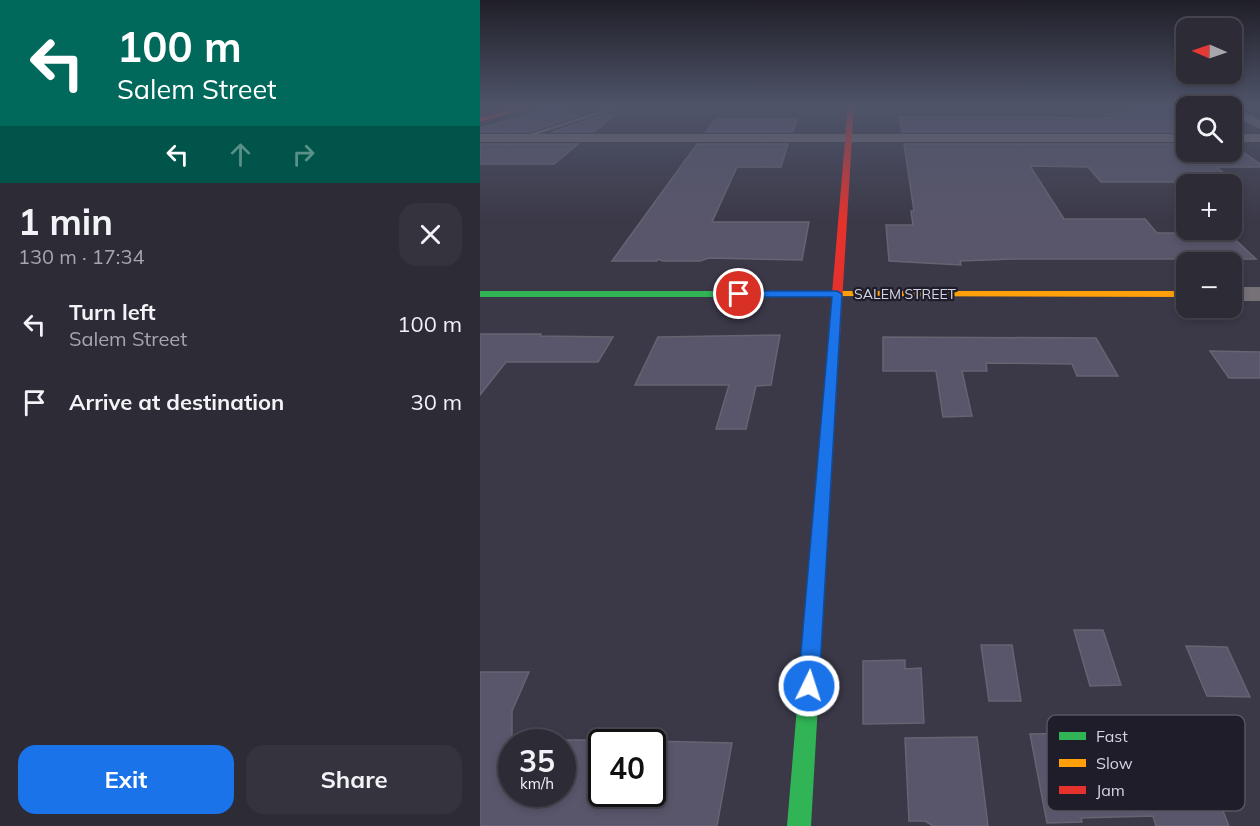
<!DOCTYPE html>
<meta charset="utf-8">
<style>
body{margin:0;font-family:Mulish,sans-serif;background:#34333e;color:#f1f3f6;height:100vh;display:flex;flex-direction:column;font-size:22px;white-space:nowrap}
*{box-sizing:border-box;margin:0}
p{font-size:20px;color:#a6a7ad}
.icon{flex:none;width:33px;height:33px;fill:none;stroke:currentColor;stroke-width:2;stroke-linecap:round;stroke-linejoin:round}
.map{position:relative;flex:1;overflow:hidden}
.side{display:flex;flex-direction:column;background:#2c2b36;width:480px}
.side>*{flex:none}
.guide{background:#00695c;color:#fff;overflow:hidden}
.needle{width:39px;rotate:272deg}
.controls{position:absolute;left:696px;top:18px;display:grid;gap:12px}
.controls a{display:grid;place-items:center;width:66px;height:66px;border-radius:12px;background:#2c2b36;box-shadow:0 3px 9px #0003,0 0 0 2px #484751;font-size:30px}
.speed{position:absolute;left:18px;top:729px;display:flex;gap:12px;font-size:30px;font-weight:700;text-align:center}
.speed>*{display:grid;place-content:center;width:78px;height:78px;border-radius:50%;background:#2c2b36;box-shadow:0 3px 9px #0003,0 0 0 2px #484751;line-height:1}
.speed small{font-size:15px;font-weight:400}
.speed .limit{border:3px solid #111;border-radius:9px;background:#fff;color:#111}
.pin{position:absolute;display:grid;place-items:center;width:51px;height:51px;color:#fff;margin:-26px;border:3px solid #fff;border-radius:50%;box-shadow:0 2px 6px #0007}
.me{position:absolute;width:66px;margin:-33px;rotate:4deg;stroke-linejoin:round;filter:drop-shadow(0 0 4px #0008)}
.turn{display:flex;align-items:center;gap:21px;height:126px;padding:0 18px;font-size:27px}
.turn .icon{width:78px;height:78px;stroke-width:2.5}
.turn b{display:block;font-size:42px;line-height:51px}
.lanes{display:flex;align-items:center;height:57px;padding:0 18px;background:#0003;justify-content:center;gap:30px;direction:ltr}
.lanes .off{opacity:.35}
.round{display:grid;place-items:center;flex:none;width:63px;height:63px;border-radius:18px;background:#34333e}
.overview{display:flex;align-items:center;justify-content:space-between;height:102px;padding:0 18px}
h1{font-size:36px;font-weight:700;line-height:45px}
.primary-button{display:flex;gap:12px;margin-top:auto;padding:12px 18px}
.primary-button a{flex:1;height:69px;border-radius:18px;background:#1a73e8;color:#fff;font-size:24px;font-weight:700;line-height:69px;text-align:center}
.primary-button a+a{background:#34333e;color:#f1f3f6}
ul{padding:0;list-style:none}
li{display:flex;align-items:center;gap:18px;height:78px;padding:0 18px}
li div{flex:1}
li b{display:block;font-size:22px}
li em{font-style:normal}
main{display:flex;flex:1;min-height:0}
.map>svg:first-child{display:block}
</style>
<main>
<section class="side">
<div class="guide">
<div class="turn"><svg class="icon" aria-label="left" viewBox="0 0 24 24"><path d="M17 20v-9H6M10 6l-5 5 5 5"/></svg><div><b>100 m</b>Salem Street</div></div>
<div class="lanes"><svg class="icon" aria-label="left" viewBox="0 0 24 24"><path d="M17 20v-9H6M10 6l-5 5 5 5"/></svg><svg class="icon off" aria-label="ahead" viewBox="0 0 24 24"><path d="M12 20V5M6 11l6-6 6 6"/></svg><svg class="icon off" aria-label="right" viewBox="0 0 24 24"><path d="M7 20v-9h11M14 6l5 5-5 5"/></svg></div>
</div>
<div class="overview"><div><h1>1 min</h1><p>130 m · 17:34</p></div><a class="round"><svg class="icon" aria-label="close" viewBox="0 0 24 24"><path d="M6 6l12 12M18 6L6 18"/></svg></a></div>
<ul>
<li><svg class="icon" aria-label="left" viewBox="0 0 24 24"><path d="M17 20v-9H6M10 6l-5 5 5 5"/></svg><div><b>Turn left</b><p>Salem Street</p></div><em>100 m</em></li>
<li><svg class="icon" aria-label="arrive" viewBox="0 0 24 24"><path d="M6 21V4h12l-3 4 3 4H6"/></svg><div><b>Arrive at destination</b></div><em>30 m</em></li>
</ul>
<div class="primary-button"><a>Exit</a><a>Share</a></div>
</section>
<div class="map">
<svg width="780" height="826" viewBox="0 0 780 826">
<rect width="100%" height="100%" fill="#3b3948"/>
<path fill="#59566b" stroke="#656471" stroke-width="1.5" d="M 84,105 L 86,115 L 100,115 L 49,132 L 0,132 L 0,128 L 58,112 L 65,114 L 69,109 Z
M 651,112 L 693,112 L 706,119 L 706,132 L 422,132 L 419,117 L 629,118 L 625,114 L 653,114 Z
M 124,115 L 135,115 L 114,132 L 72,132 Z
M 236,119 L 317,119 L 313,132 L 226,132 Z
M 0,144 L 98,144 L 74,164 L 0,164 Z
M 217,144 L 308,144 L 301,167 L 257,167 L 232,222 L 329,222 L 322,260 L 229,258 L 220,261 L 183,261 L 178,259 L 177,261 L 132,261 Z
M 424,144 L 706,144 L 706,152 L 752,152 L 752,144 L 780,164 L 780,167 L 736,167 L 752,179 L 717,179 L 721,182 L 621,182 L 608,167 L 550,166 L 584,219 L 665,219 L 677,233 L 748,233 L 776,259 L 533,259 L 480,261 L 481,265 L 409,261 L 406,225 L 433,225 L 431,211 L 434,211 Z
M 0,334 L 61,334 L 60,336 L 133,337 L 118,362 L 26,362 L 0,395 Z
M 300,335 L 291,385 L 276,386 L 266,429 L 236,429 L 249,385 L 155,385 L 178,337 Z
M 403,337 L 616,338 L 638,376 L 597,376 L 592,364 L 506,363 L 507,371 L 482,371 L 492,416 L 463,417 L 456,371 L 403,371 Z
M 730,351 L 780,352 L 780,378 L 749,378 Z
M 594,630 L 623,630 L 641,685 L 610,686 Z
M 501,645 L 532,645 L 541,701 L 509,701 Z
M 706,646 L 747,647 L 770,697 L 727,696 Z
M 425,660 L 425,669 L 441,668 L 444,723 L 383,724 L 383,661 Z
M 0,672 L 49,672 L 32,711 L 32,794 L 82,794 L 82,740 L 122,740 L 122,794 L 172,794 L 172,741 L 252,743 L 237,826 L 0,826 Z
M 606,733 L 610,750 L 684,748 L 685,752 L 719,751 L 749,826 L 676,826 L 673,816 L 601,818 L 602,822 L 567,823 L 550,734 Z
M 497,737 L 508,826 L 453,826 L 445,821 L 429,821 L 425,738 Z"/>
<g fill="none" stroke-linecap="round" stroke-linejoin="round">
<path fill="#767176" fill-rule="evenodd" d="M 53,105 L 66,109 L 67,110 L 64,112 L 47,106 Z
M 139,105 L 148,105 L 42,139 L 37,138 Z"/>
<path fill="#767176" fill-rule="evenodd" d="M 752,105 L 780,120 L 780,129 L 752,114 L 752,106 L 748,106 Z
M 0,134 L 706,134 L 706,142 L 0,142 Z
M 752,134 L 780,134 L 780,142 L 752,142 Z
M 752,287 L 780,287 L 780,301 L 752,301 Z"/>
<path fill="#30b455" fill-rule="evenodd" d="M 0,291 L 356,291 L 361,294 L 356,297 L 0,297 Z
M 335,591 L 342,593 L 344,600 L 331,826 L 307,826 L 326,600 L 328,593 Z"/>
<path fill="#ff9f0a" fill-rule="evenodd" d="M 356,291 L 706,291 L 706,297 L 352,296 L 352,292 Z"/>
<path fill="#e5322d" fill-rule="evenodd" d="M 49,105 L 58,105 L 0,122 L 0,118 Z
M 368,105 L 374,105 L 344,600 L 342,607 L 335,609 L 328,607 L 326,600 Z"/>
</g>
<linearGradient id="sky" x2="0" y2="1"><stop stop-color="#201f28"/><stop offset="0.48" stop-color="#4f546a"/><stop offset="1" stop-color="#4f546a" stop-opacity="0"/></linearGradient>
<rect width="780" height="221" fill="url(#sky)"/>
<path fill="#1a73e8" stroke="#114b97" stroke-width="1.5" d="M 357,291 L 362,294 L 339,686 L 336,693 L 329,696 L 321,693 L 318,686 L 352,297 L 259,297 L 254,294 L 259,291 Z"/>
<g text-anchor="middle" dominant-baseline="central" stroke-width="4.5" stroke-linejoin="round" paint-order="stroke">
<g font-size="14" fill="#d4d3e4" stroke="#1e1d29">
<text x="425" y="294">SALEM STREET</text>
</g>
</g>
<rect x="567" y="715" width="198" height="96" rx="9" fill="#1e1d29" stroke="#555461" stroke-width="1.5"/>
<rect x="579" y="732" width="27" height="8" fill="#30b455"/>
<rect x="579" y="759" width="27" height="8" fill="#ff9f0a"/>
<rect x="579" y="786" width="27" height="8" fill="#e5322d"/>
<g font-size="16" fill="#d4d3e4">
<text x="616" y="742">Fast</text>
<text x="616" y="769">Slow</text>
<text x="616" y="796">Jam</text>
</g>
</svg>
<div class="controls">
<a><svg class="needle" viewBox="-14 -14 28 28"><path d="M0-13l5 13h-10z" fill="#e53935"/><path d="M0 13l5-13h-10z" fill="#a6a7ad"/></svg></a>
<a><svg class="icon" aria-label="search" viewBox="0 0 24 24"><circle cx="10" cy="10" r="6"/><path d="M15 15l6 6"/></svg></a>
<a>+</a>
<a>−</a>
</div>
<div class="speed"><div>35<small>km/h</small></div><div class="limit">40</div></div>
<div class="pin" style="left:259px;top:294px;background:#d93025"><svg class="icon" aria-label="arrive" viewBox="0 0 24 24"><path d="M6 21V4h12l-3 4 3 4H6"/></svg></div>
<svg class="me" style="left:329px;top:686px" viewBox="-20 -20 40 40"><circle r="17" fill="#1a73e8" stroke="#fff" stroke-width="3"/><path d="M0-11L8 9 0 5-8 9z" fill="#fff"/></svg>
</div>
</main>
